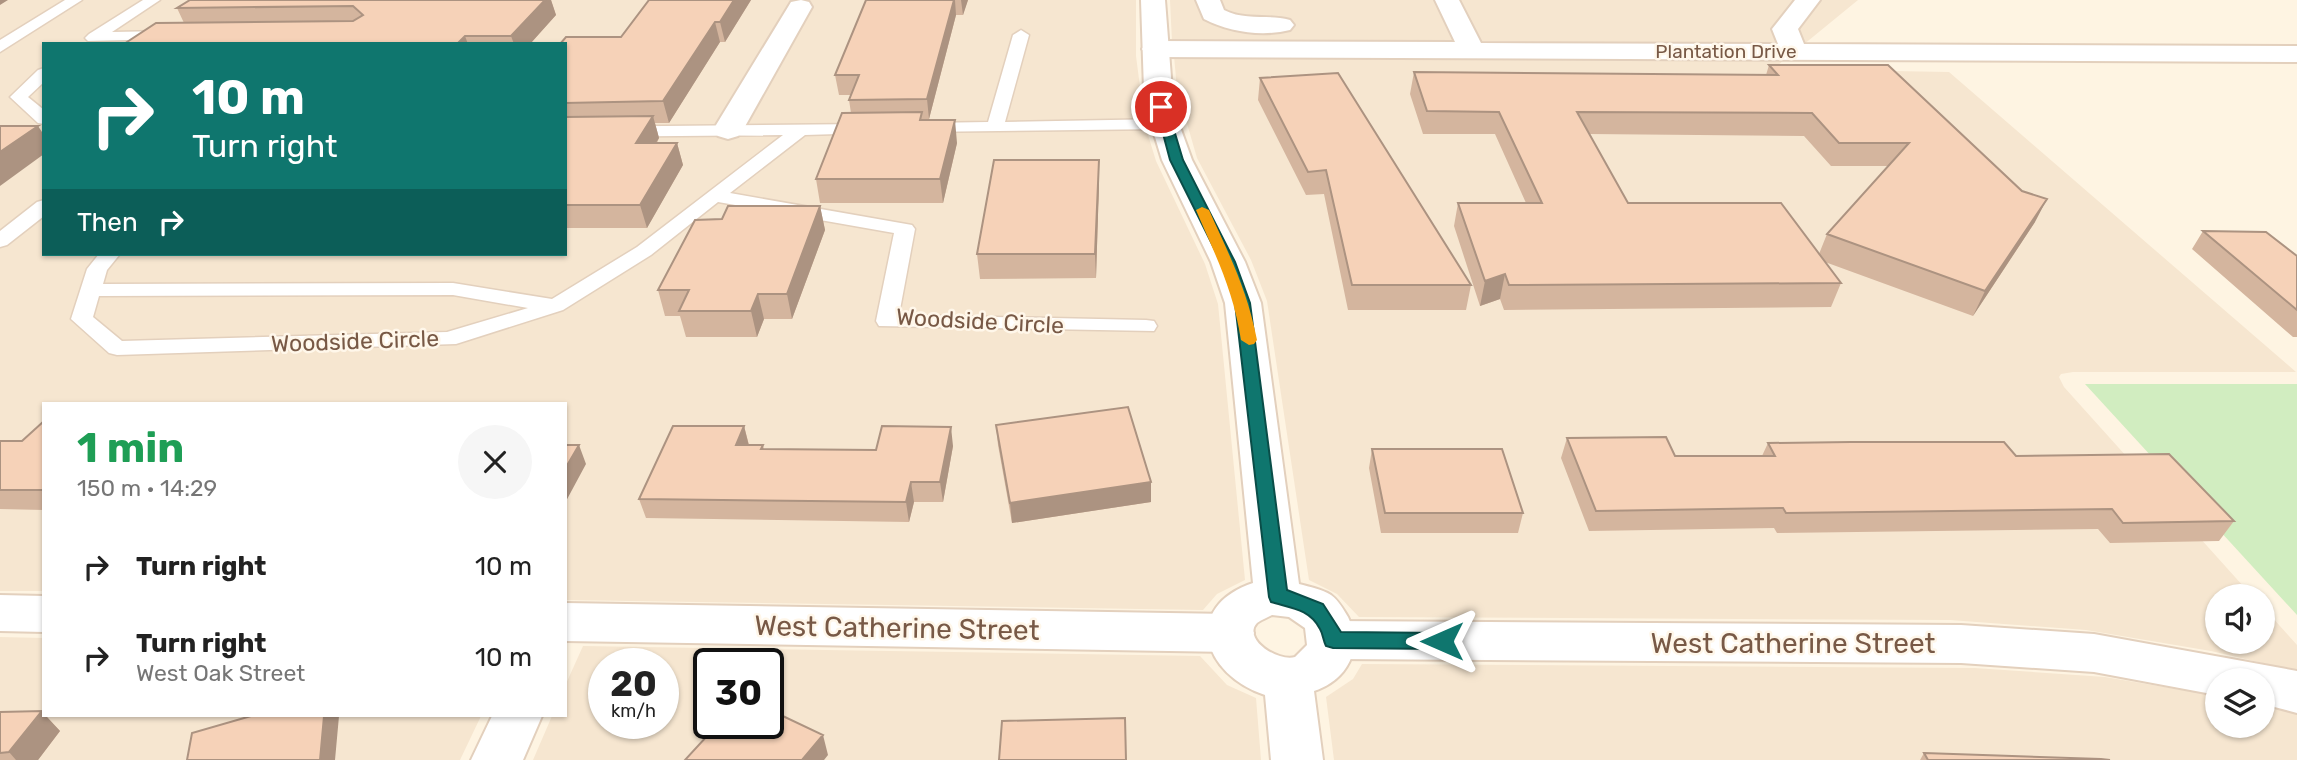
<!DOCTYPE html>
<meta charset="utf-8">
<style>
body{margin:0;font-family:Rubik,sans-serif;background:#f6f6f6;color:#222;height:100vh;display:flex;flex-direction:column;font-size:26px;white-space:nowrap}
*{box-sizing:border-box;margin:0}
p{font-size:23px;color:#767676}
.icon{flex:none;width:38px;height:38px;fill:none;stroke:currentColor;stroke-width:2;stroke-linecap:round;stroke-linejoin:round}
.map{position:relative;flex:1;overflow:hidden}
.sheet{position:absolute;left:42px;top:402px;width:525px;height:315px;display:flex;flex-direction:column;background:#fff;border-radius:0px;box-shadow:0 2px 5px #0004}
.sheet>*{flex:none}
.banner{position:absolute;left:42px;top:42px;width:525px;height:214px;border-radius:0px;box-shadow:0 2px 5px #0004;background:#0f766e;color:#fff;overflow:hidden}
.controls{position:absolute;left:2205px;top:584px;display:grid;gap:14px}
.controls a{display:grid;place-items:center;width:70px;height:70px;border-radius:50%;background:#fff;box-shadow:0 2px 5px #0004;font-size:35px}
.speed{position:absolute;left:588px;top:648px;display:flex;gap:14px;font-size:35px;font-weight:700;text-align:center}
.speed>*{display:grid;place-content:center;width:91px;height:91px;border-radius:50%;background:#fff;box-shadow:0 2px 5px #0004;line-height:1}
.speed small{font-size:18px;font-weight:400}
.speed .limit{border:4px solid #111;border-radius:10px;background:#fff;color:#111}
.pin{position:absolute;display:grid;place-items:center;width:60px;height:60px;color:#fff;margin:-30px;border:4px solid #fff;border-radius:50%;box-shadow:0 2px 7px #0007}
.me{position:absolute;width:77px;margin:-38px;rotate:270deg;stroke-linejoin:round;filter:drop-shadow(0 0 5px #0008)}
.turn{display:flex;align-items:center;gap:24px;height:147px;padding:0 35px;font-size:32px}
.turn .icon{width:91px;height:91px;stroke-width:2.5}
.turn b{display:block;font-size:49px;line-height:60px}
.then{display:flex;align-items:center;height:66px;padding:0 35px;background:#0003;gap:14px;font-size:26px}
.round{display:grid;place-items:center;flex:none;width:74px;height:74px;border-radius:37px;background:#f6f6f6}
.head{display:flex;align-items:center;justify-content:space-between;height:119px;padding:0 35px}
h1{font-size:42px;font-weight:700;line-height:52px;color:#1e9e55}
ul{padding:0;list-style:none}
li{display:flex;align-items:center;gap:21px;height:91px;padding:0 35px}
li div{flex:1}
li b{display:block;font-size:26px}
li em{font-style:normal}
.map>svg:first-child{display:block}
</style>
<div class="map">
<svg width="2297" height="760" viewBox="0 0 2297 760">
<rect width="100%" height="100%" fill="#fef4e2"/>
<path fill="#f6e6d0" fill-rule="evenodd" d="M 0,0 L 1136,0 L 1136,56 L 1145,125 L 1156,161 L 1205,264 L 1218,304 L 1245,580 L 1217,594 L 1203,610 L 565,600 L 565,404 L 44,404 L 44,591 L 0,591 ZM 44,44 L 565,44 L 565,254 L 44,254 Z
M 1170,0 L 1858,0 L 1803,45 L 1172,42 Z
M 1174,56 L 1786,58 L 1774,69 L 1949,72 L 2296,372 L 2073,372 L 2061,374 L 2059,377 L 2064,387 L 2253,597 L 2217,597 L 2217,642 L 2263,642 L 2263,607 L 2297,645 L 2297,671 L 2211,651 L 2086,630 L 1950,620 L 1359,617 L 1337,594 L 1309,580 L 1267,301 L 1251,260 L 1197,158 L 1177,89 Z
M 0,637 L 44,638 L 44,716 L 481,716 L 460,760 L 0,760 Z
M 583,646 L 1200,656 L 1227,685 L 1256,698 L 1261,760 L 533,760 L 552,716 L 565,716 L 565,686 ZM 604,663 L 663,663 L 663,723 L 604,723 ZM 709,663 L 768,663 L 768,723 L 709,723 Z
M 1362,664 L 1974,668 L 2105,677 L 2217,696 L 2217,726 L 2263,726 L 2263,706 L 2297,714 L 2297,760 L 1334,760 L 1326,697 L 1353,679 Z"/>
<path fill="#d1edc0" d="M 2085,384 L 2297,384 L 2297,615 Z"/>
<g fill="none" stroke-linecap="round" stroke-linejoin="round">
<defs>
<path id="service" d="M 65,0 L 82,0 L 0,52 L 0,40 Z
M 143,0 L 160,0 L 112,32 L 165,31 L 173,36 L 170,39 L 88,41 L 85,38 L 89,34 Z
M 1021,30 L 1029,35 L 1005,122 L 1165,119 L 1174,124 L 1165,129 L 921,132 L 918,128 L 927,123 L 988,122 L 1013,35 Z
M 44,68 L 44,82 L 28,97 L 44,110 L 44,124 L 38,123 L 10,97 L 38,70 Z
M 865,124 L 874,129 L 871,133 L 805,135 L 730,193 L 912,225 L 915,229 L 899,315 L 1146,320 L 1154,321 L 1157,326 L 1154,331 L 879,326 L 876,321 L 894,233 L 718,202 L 651,255 L 563,310 L 456,344 L 117,355 L 109,353 L 71,319 L 87,269 L 99,254 L 120,254 L 107,270 L 103,284 L 453,283 L 552,299 L 637,247 L 783,135 L 565,137 L 565,127 ZM 453,295 L 528,308 L 447,332 L 122,341 L 93,317 L 99,296 Z
M 44,200 L 44,216 L 7,245 L 0,247 L 0,231 L 37,202 Z"/>
<path id="minor" d="M 801,0 L 809,2 L 812,7 L 743,130 L 738,136 L 728,139 L 718,136 L 713,130 L 788,7 L 791,2 Z
M 1196,0 L 1220,0 L 1224,10 C 1245,21 1268,14 1290,20 L 1294,25 L 1290,30 C 1262,37 1229,32 1204,19 Z
M 1435,0 L 1459,0 L 1481,43 L 1778,44 L 1772,29 L 1795,0 L 1820,0 L 1798,29 L 1804,44 L 2297,46 L 2297,62 L 1155,57 L 1146,55 L 1142,49 L 1146,43 L 1155,41 L 1455,42 Z
M 0,595 L 44,596 L 44,632 L 0,631 Z
M 565,603 L 1230,614 L 1247,620 L 1254,633 L 1247,646 L 1230,652 L 565,641 Z
M 1333,621 L 1961,625 L 2094,634 L 2297,671 L 2297,713 L 2263,704 L 2263,681 L 2217,681 L 2217,695 L 2094,672 L 1961,663 L 1333,659 L 1316,653 L 1309,640 L 1316,627 Z
M 492,716 L 542,716 L 523,760 L 471,760 Z"/>
<path id="tertiary" d="M 1141,0 L 1165,0 L 1172,90 L 1179,124 L 1192,160 L 1245,262 L 1261,303 L 1299,584 C 1310,587 1322,589 1331,595 C 1339,601 1343,609 1348,617 C 1364,649 1347,680 1314,691 L 1323,760 L 1271,760 L 1265,695 C 1202,674 1182,607 1253,583 L 1225,303 L 1211,262 L 1162,160 L 1151,124 L 1144,90 ZM 1272,615 L 1289,617 L 1305,628 L 1307,645 L 1295,657 C 1278,662 1242,639 1257,623 C 1261,620 1268,617 1272,615 Z"/>
</defs>
<use href="#service" stroke="#e3d0bd" stroke-width="3"/>
<use href="#minor" stroke="#e3d0bd" stroke-width="4"/>
<use href="#tertiary" stroke="#e3d0bd" stroke-width="4"/>
<use href="#service" fill="#fff" fill-rule="evenodd"/>
<use href="#minor" fill="#fff" fill-rule="evenodd"/>
<use href="#tertiary" fill="#fff" fill-rule="evenodd"/>
</g>
<path fill="#d4b59e" fill-rule="evenodd" d="M 190,0 L 551,0 L 556,15 L 530,44 L 124,44 L 184,23 L 177,8 Z
M 649,0 L 751,0 L 725,42 L 720,42 L 669,123 L 655,123 L 659,138 L 657,143 L 677,143 L 683,165 L 647,228 L 565,228 L 565,44 L 621,37 Z
M 866,0 L 968,0 L 963,15 L 956,15 L 929,119 L 923,119 L 957,143 L 943,203 L 820,203 L 816,179 L 851,113 L 849,100 L 851,95 L 839,95 L 835,75 Z
M 1769,65 L 1888,65 L 2035,222 L 1973,316 L 1825,262 L 1841,283 L 1831,307 L 1504,310 L 1500,299 L 1480,306 L 1454,226 L 1458,203 L 1526,203 L 1495,134 L 1423,134 L 1410,94 L 1414,72 L 1766,75 ZM 1589,134 L 1804,136 L 1831,166 L 1888,166 L 1827,234 L 1819,254 L 1628,203 Z
M 1260,78 L 1471,285 L 1466,310 L 1348,310 L 1324,194 L 1306,195 L 1258,100 Z
M 1099,183 L 1096,278 L 980,279 L 977,254 Z
M 820,206 L 825,230 L 792,319 L 764,319 L 757,337 L 686,337 L 680,316 L 665,316 L 658,290 L 722,219 Z
M 2203,231 L 2297,256 L 2297,337 L 2293,337 L 2192,249 Z
M 44,421 L 44,510 L 0,509 L 0,441 L 22,441 Z
M 996,425 L 1151,502 L 1012,523 L 998,445 Z
M 744,426 L 749,445 L 763,445 L 764,449 L 876,450 L 953,446 L 943,502 L 914,502 L 909,522 L 646,518 L 639,499 Z
M 1567,438 L 1675,456 L 1762,456 L 1768,443 L 2016,456 L 2234,521 L 2219,541 L 2110,543 L 2098,529 L 1777,533 L 1774,528 L 1589,531 L 1561,458 Z
M 1372,449 L 1523,513 L 1518,533 L 1381,533 L 1369,468 Z
M 42,711 L 44,714 L 44,716 L 46,716 L 60,731 L 38,760 L 0,760 L 0,712 Z
M 1924,753 L 2110,760 L 1920,760 Z"/>
<path fill="#ac9381" d="M 0,0 L 8,0 L 0,5 Z
M 545,0 L 551,0 L 556,15 L 530,44 L 514,44 L 511,36 Z
M 734,0 L 751,0 L 725,42 L 720,22 Z
M 954,0 L 955,0 L 956,15 L 929,119 L 927,99 Z
M 961,0 L 968,0 L 963,15 Z
M 715,22 L 720,42 L 669,123 L 663,101 Z
M 465,36 L 468,44 L 457,44 Z
M 653,116 L 659,138 L 642,165 L 636,143 Z
M 955,120 L 957,143 L 943,203 L 940,179 Z
M 38,126 L 44,135 L 44,154 L 0,186 L 0,152 Z
M 677,143 L 683,165 L 647,228 L 640,205 Z
M 1099,160 L 1099,183 L 1096,278 L 1095,254 Z
M 2047,199 L 2035,222 L 1973,316 L 1985,291 Z
M 820,206 L 825,230 L 792,319 L 787,294 Z
M 1505,274 L 1500,299 L 1480,306 L 1485,281 Z
M 758,294 L 764,319 L 757,337 L 751,311 Z
M 744,426 L 749,446 L 736,445 Z
M 951,427 L 953,446 L 943,502 L 940,482 Z
M 579,445 L 586,464 L 565,503 L 565,469 Z
M 911,482 L 914,502 L 909,522 L 906,502 Z
M 1151,482 L 1151,502 L 1012,523 L 1010,503 Z
M 42,711 L 44,714 L 44,716 L 46,716 L 60,731 L 38,760 L 16,760 L 9,752 Z
M 324,716 L 339,716 L 335,760 L 320,760 Z
M 823,735 L 828,755 L 824,760 L 802,760 Z"/>
<path fill="#f6d2b8" stroke="#ac9381" stroke-width="2" d="M 190,0 L 545,0 L 511,36 L 465,36 L 457,44 L 124,44 L 156,23 L 353,21 L 363,15 L 353,6 L 177,8 Z
M 649,0 L 734,0 L 720,22 L 715,22 L 663,101 L 565,103 L 565,44 L 560,44 L 566,37 L 621,37 Z
M 866,0 L 954,0 L 927,99 L 849,100 L 859,75 L 835,75 Z
M 1769,65 L 1888,65 L 2022,191 L 2047,199 L 1985,291 L 1827,234 L 1909,143 L 1839,143 L 1812,113 L 1577,112 L 1628,203 L 1781,203 L 1841,283 L 1509,285 L 1505,274 L 1485,281 L 1458,203 L 1542,203 L 1499,112 L 1427,111 L 1414,72 L 1778,75 Z
M 1338,73 L 1471,285 L 1352,285 L 1326,170 L 1308,172 L 1260,78 Z
M 922,112 L 920,120 L 955,120 L 940,179 L 816,179 L 842,113 Z
M 653,116 L 636,143 L 677,143 L 640,205 L 565,205 L 565,117 Z
M 0,126 L 38,126 L 0,152 Z
M 994,160 L 1099,160 L 1095,254 L 977,254 Z
M 728,206 L 820,206 L 787,294 L 758,294 L 751,311 L 679,311 L 689,290 L 658,290 L 695,220 L 722,219 Z
M 2203,231 L 2266,232 L 2297,256 L 2297,310 Z
M 1128,407 L 1151,482 L 1010,503 L 996,425 Z
M 44,421 L 44,490 L 0,490 L 0,441 L 22,441 Z
M 673,426 L 744,426 L 736,445 L 763,445 L 761,449 L 876,450 L 882,426 L 951,427 L 940,482 L 911,482 L 906,502 L 639,499 Z
M 1666,437 L 1675,456 L 1775,456 L 1768,443 L 1851,442 L 2004,442 L 2016,456 L 2169,454 L 2234,521 L 2123,523 L 2112,509 L 1786,513 L 1783,508 L 1596,511 L 1567,438 Z
M 565,445 L 579,445 L 565,469 Z
M 1372,449 L 1502,449 L 1523,513 L 1385,513 Z
M 768,709 L 823,735 L 802,760 L 685,760 L 719,723 L 768,723 Z
M 42,711 L 9,752 L 0,753 L 0,712 Z
M 251,716 L 324,716 L 320,760 L 187,760 L 192,733 Z
M 1125,718 L 1126,760 L 999,760 L 1002,721 Z
M 1924,753 L 2101,759 L 2110,760 L 1928,760 Z"/>
<path fill="#0f766e" stroke="#0a4d48" stroke-width="2" d="M 1161,103 L 1167,107 L 1183,160 L 1235,262 L 1250,303 L 1287,590 L 1323,604 L 1341,632 L 1442,633 L 1449,635 L 1452,641 L 1449,646 L 1442,649 L 1333,648 L 1326,646 C 1323,640 1323,634 1320,629 C 1310,609 1291,608 1271,602 L 1269,597 L 1235,303 L 1221,262 L 1170,160 L 1156,107 Z"/>
<path fill="#f59e0b" d="M 1202,207 L 1209,210 C 1230,257 1247,289 1257,340 L 1254,344 L 1249,345 L 1241,340 C 1233,289 1216,257 1196,210 Z"/>
<g text-anchor="middle" dominant-baseline="central" stroke-width="5" stroke-linejoin="round" paint-order="stroke">
<g font-size="19" fill="#785946" stroke="#fff7ea">
<text x="1726" y="51">Plantation Drive</text>
</g>
<g font-size="23" fill="#785946" stroke="#fff7ea">
<text transform="translate(980 321) rotate(3)">Woodside Circle</text>
<text transform="translate(355 341) rotate(-2)">Woodside Circle</text>
</g>
<g font-size="28" fill="#785946" stroke="#fff7ea">
<text transform="translate(897 628) rotate(1)">West Catherine Street</text>
<text x="1793" y="643">West Catherine Street</text>
</g>
</g>
</svg>
<div class="controls">
<a><svg class="icon" aria-label="sound" viewBox="0 0 24 24"><path d="M4 9h4l5-4v14l-5-4H4zM17 9q2 3 0 6"/></svg></a>
<a><svg class="icon" aria-label="layers" viewBox="0 0 24 24"><path d="M12 4l9 5-9 5-9-5zM3 14l9 5 9-5"/></svg></a>
</div>
<div class="speed"><div>20<small>km/h</small></div><div class="limit">30</div></div>
<div class="pin" style="left:1161px;top:107px;background:#d93025"><svg class="icon" aria-label="arrive" viewBox="0 0 24 24"><path d="M6 21V4h12l-3 4 3 4H6"/></svg></div>
<svg class="me" style="left:1442px;top:641px" viewBox="-20 -20 40 40"><path d="M0-17L14 15 0 8-14 15z" fill="#0f766e" stroke="#fff" stroke-width="4"/></svg>
<div class="banner">
<div class="turn"><svg class="icon" aria-label="right" viewBox="0 0 24 24"><path d="M7 20v-9h11M14 6l5 5-5 5"/></svg><div><b>10 m</b>Turn right</div></div>
<div class="then">Then<svg class="icon" aria-label="right" viewBox="0 0 24 24"><path d="M7 20v-9h11M14 6l5 5-5 5"/></svg></div>
</div>
<section class="sheet">
<div class="head"><div><h1>1 min</h1><p>150 m · 14:29</p></div><a class="round"><svg class="icon" aria-label="close" viewBox="0 0 24 24"><path d="M6 6l12 12M18 6L6 18"/></svg></a></div>
<ul>
<li><svg class="icon" aria-label="right" viewBox="0 0 24 24"><path d="M7 20v-9h11M14 6l5 5-5 5"/></svg><div><b>Turn right</b></div><em>10 m</em></li>
<li><svg class="icon" aria-label="right" viewBox="0 0 24 24"><path d="M7 20v-9h11M14 6l5 5-5 5"/></svg><div><b>Turn right</b><p>West Oak Street</p></div><em>10 m</em></li>
</ul>
</section>
</div>
